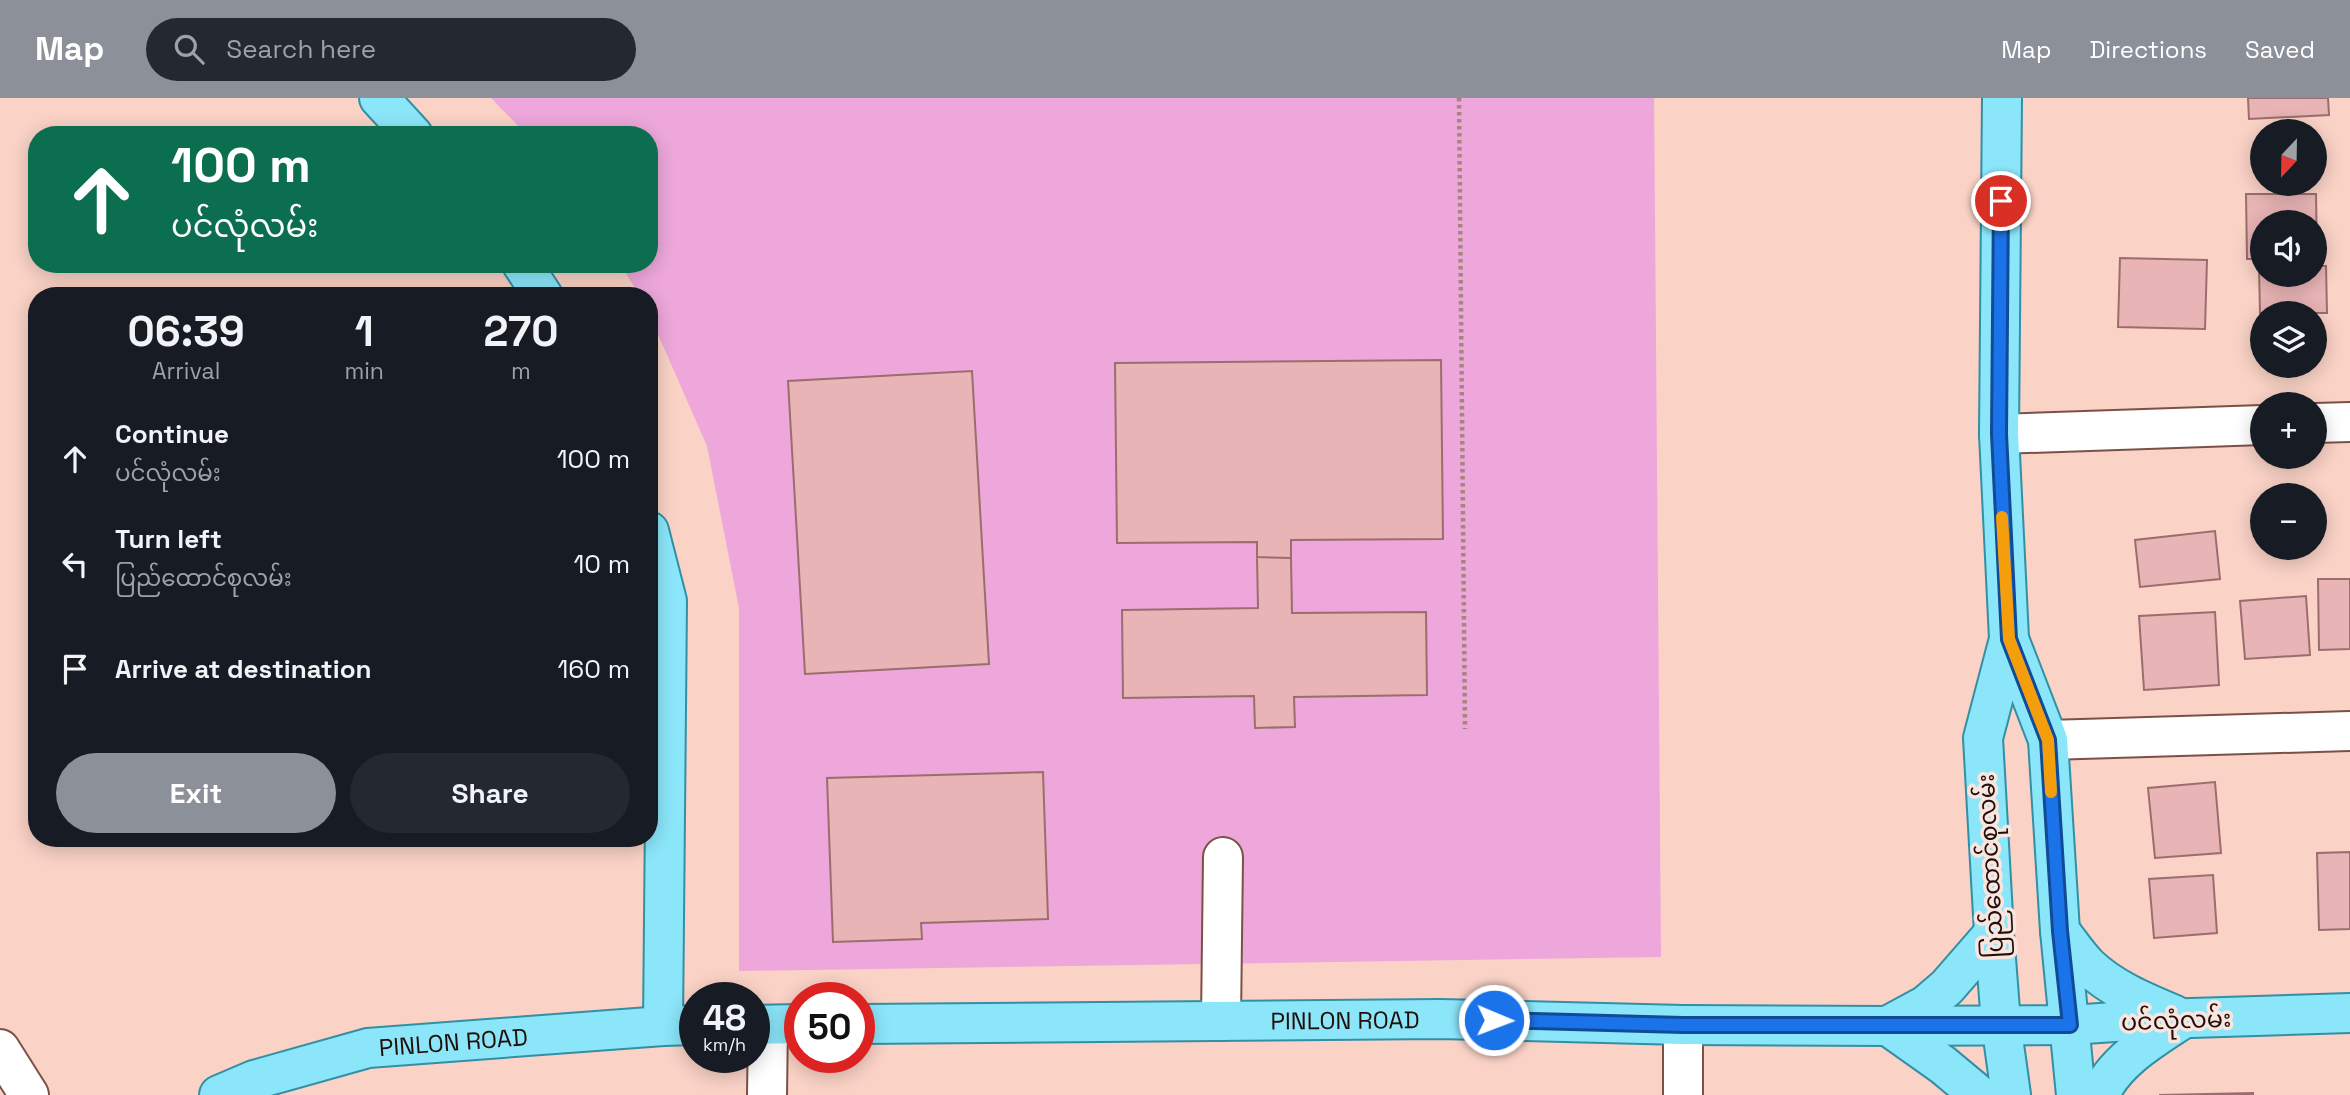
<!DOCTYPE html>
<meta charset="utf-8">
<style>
body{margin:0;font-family:"Space Grotesk","Noto Sans Myanmar",sans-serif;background:#242831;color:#f1f3f6;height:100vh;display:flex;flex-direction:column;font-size:26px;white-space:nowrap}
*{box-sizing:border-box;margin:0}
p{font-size:23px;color:#9ea1a6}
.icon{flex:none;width:38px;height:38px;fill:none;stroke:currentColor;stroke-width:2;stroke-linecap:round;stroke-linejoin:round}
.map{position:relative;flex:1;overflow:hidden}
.panel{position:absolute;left:28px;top:189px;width:630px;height:560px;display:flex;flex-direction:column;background:#171b24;border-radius:28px;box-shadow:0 4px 18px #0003}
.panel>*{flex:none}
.hud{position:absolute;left:28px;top:28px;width:630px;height:147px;border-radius:28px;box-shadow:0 4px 18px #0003;background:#0b6e4f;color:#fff;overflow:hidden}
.needle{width:46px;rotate:202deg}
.tools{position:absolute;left:2250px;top:21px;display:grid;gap:14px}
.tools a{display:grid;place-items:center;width:77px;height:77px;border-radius:50%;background:#171b24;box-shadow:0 4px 18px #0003;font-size:35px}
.speed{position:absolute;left:679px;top:884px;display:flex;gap:14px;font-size:35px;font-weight:700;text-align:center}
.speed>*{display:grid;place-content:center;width:91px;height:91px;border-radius:50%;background:#171b24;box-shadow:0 4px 18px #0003;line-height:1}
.speed small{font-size:18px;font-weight:400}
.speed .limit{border:10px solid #d22;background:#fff;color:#111}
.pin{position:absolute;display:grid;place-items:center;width:60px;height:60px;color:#fff;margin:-30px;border:4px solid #fff;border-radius:50%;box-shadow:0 2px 7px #0007}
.me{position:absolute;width:77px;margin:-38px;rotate:91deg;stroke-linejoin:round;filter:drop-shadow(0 0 5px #0008)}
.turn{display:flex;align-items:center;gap:24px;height:147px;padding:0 28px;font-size:32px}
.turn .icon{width:91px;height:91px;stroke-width:2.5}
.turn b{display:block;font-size:49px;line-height:60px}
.eta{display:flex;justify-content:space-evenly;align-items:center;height:119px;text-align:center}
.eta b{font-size:42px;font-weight:700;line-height:49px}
.primary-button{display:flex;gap:14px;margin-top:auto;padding:14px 28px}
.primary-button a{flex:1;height:80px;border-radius:42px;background:#8c9099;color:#fff;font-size:28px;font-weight:700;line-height:80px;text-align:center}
.primary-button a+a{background:#242831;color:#f1f3f6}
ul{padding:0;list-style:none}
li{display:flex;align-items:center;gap:21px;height:105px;padding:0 28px}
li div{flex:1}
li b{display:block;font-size:26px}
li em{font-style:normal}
header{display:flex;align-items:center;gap:42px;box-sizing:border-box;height:98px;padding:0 35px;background:#8c9099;color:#fff}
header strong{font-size:33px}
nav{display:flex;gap:38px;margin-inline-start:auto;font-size:24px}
.search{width:490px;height:63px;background:#242831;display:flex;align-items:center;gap:18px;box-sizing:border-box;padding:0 24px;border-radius:38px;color:#9ea1a6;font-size:26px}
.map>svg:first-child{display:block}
</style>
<header>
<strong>Map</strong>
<div class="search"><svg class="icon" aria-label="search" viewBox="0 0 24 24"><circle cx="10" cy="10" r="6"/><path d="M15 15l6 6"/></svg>Search here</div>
<nav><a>Map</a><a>Directions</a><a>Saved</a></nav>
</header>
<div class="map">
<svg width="2350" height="997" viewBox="0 0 2350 997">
<rect width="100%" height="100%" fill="#fad2c6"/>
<path fill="#eda7da" d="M 491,0 L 1654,0 L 1661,859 L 739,873 L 739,510 L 707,348 L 649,216 L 649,198 L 640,198 L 620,166 L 649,166 L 649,37 L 527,37 Z"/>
<path fill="#e8b4b5" stroke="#9c6d6e" stroke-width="2" d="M 2248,0 L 2328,0 L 2329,17 L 2249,21 Z
M 2246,96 L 2316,96 L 2317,160 L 2315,160 L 2315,124 L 2263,124 L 2263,161 L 2247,161 Z
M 2120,160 L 2207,162 L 2205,231 L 2118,229 Z
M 2315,168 L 2326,168 L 2327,215 L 2260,215 L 2259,170 L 2263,169 L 2263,177 L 2315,177 Z
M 1441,262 L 1443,441 L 1291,442 L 1291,460 L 1257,459 L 1257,444 L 1117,445 L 1115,265 Z
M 972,273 L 989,566 L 805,576 L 788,283 Z
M 2215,433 L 2220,481 L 2140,489 L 2135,442 Z
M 1257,459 L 1291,460 L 1292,515 L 1426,514 L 1427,597 L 1294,599 L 1295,629 L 1255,630 L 1254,598 L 1123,600 L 1122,512 L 1258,510 Z
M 2318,481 L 2350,481 L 2350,551 L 2319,552 Z
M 2306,498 L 2310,557 L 2245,561 L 2240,503 Z
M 2215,514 L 2219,587 L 2144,592 L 2139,518 Z
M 1043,674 L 1048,821 L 921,825 L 922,841 L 833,844 L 827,680 Z
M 2215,684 L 2221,755 L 2155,760 L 2148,690 Z
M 2350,754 L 2350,831 L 2319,832 L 2317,755 Z
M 2213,777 L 2217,835 L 2154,840 L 2149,781 Z
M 2253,995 L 2253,997 L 2159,997 Z"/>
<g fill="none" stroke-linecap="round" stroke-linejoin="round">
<defs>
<path id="minor" d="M 2315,325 L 2350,324
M 1999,336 L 2263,327
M 2048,642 L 2350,633
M 1221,923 L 1223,759
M 0,951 L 29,997
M 767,997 L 768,927
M 1683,997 L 1683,927"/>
<g id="major">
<path d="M 379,0 L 413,37"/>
<path d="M 2002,0 L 1999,336 L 2009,541 L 1983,640 L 1994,835 L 2001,925 L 2011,997"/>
<path d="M 522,166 L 543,198"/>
<path d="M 649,433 L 667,503 L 663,928"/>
<path d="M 2009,541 L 2048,642 L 2060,833 L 2076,997"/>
<path d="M 2060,833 C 2069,844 2077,857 2088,868 C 2112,891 2144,904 2175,917"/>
<path id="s1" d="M 859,926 L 1440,921 L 1683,927 L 1888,928 L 2070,927 L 2159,921 L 2350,915"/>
<path d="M 754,927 L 800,926"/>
<path d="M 1889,927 L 1926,907 L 1947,889 L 1994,835"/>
<path d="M 1888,928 L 1943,967 L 1979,997"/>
<path id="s2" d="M 219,997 L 254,982 L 368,950 L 663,928 L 695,927"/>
<path d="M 2100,997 C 2114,963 2154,940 2183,921"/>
</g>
</defs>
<use href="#minor" stroke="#7c5145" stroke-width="42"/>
<use href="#major" stroke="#338fa4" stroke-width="42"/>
<path stroke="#a5867d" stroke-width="4.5" stroke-dasharray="3.5 3.5" stroke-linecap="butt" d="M 1459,0 L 1465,631"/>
<use href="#minor" stroke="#fff" stroke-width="38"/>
<use href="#major" stroke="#8be6fa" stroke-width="38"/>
</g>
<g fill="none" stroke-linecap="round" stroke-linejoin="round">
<defs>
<path id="route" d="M 1494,922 L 1683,927 L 2070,927 L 2060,833 L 2048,642 L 2009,541 L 1999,336 L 2001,103"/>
</defs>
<use href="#route" stroke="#114b97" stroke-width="18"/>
<use href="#route" stroke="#1a73e8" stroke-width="12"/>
<path stroke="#f59e0b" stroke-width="12" d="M 2002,419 L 2009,541 L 2048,642 L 2051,694"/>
</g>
<g text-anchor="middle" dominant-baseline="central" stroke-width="7" stroke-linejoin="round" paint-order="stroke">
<g font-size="24" fill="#1f0e09" stroke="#f9e4de">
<text transform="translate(1990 768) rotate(-93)">ပြည်ထောင်စုလမ်း</text>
<text stroke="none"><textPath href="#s1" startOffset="486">PINLON ROAD</textPath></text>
<text transform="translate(2176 922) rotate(-2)">ပင်လုံလမ်း</text>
<text stroke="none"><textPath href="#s2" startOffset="242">PINLON ROAD</textPath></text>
</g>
</g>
</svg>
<div class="tools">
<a><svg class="needle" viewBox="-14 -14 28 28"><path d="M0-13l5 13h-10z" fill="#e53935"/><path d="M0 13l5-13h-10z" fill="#9ea1a6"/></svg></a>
<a><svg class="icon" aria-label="sound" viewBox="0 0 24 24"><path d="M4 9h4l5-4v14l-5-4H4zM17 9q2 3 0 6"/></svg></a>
<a><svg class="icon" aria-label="layers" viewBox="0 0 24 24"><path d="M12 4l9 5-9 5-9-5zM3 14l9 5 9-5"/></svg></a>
<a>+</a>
<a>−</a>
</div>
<div class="speed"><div>48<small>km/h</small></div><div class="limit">50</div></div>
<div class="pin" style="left:2001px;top:103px;background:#d93025"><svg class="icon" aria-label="arrive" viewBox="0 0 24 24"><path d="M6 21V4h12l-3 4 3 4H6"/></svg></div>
<svg class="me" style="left:1494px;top:922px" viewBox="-20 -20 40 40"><circle r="17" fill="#1a73e8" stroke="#fff" stroke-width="3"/><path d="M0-11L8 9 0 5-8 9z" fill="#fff"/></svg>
<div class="hud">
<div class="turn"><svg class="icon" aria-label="ahead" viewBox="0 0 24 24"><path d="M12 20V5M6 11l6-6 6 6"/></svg><div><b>100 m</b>ပင်လုံလမ်း</div></div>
</div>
<section class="panel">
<div class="eta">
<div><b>06:39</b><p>Arrival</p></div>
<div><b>1</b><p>min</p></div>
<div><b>270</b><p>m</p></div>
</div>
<ul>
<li><svg class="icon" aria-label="ahead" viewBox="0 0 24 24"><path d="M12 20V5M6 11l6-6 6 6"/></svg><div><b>Continue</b><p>ပင်လုံလမ်း</p></div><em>100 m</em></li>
<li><svg class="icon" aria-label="left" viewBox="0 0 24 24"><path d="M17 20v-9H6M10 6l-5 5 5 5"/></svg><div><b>Turn left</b><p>ပြည်ထောင်စုလမ်း</p></div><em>10 m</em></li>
<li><svg class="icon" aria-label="arrive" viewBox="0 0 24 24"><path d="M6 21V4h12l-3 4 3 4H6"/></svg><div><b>Arrive at destination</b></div><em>160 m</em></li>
</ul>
<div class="primary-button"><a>Exit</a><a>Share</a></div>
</section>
</div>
